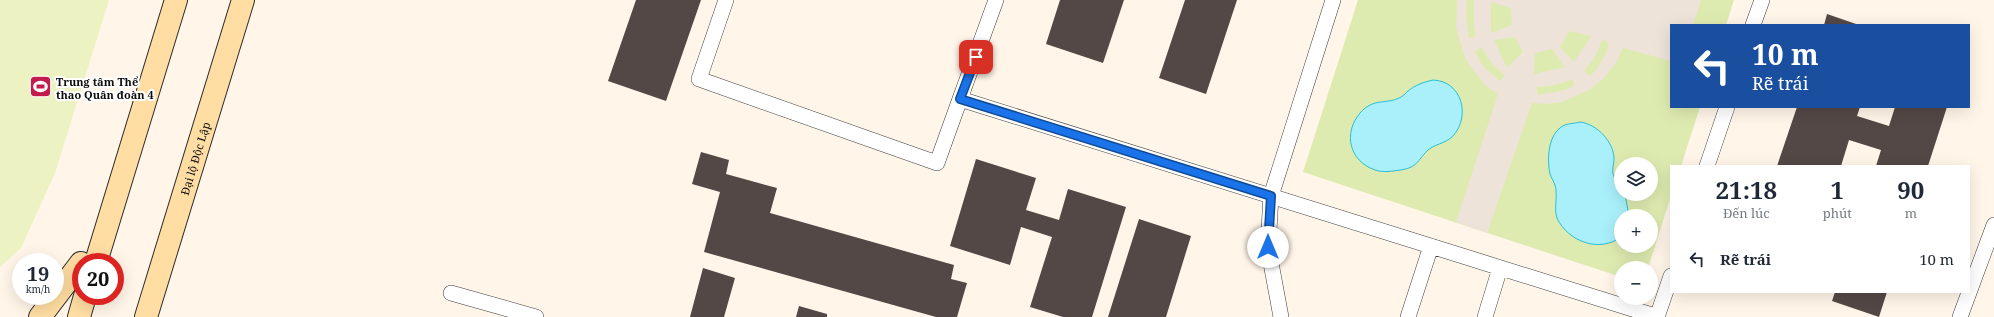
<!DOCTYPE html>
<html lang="vi">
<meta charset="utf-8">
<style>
body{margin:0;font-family:"Noto Serif",serif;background:#f6f6f7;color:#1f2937;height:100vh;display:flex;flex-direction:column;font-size:15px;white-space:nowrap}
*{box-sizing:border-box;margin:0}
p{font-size:13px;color:#747a83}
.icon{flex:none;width:22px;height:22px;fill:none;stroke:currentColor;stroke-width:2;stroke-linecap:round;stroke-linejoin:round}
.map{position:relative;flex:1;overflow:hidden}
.side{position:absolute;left:1670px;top:165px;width:300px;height:128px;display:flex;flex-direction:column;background:#fff;border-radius:0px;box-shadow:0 4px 16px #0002}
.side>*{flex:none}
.guide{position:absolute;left:1670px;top:24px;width:300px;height:84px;border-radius:0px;box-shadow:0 4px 16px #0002;background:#1a4fa0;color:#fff;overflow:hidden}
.tools{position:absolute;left:1614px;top:157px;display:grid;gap:8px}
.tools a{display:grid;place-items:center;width:44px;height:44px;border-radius:50%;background:#fff;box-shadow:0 4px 16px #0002;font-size:20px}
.speed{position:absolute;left:12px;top:253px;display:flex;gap:8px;font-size:20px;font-weight:700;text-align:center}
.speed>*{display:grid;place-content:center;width:52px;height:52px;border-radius:50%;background:#fff;box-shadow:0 4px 16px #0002;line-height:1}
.speed small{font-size:10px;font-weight:400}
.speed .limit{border:6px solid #d22;background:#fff;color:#111}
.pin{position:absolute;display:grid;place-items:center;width:34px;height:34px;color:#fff;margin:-17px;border-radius:8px;box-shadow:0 2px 6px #0006}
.me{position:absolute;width:44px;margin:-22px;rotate:0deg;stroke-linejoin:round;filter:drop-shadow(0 0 3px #0008)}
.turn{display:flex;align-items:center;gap:14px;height:84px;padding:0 16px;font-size:18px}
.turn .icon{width:52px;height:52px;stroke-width:2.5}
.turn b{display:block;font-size:28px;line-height:34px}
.eta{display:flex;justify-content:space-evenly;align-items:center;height:68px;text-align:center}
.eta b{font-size:24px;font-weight:700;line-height:28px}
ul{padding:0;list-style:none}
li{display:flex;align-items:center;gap:12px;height:52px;padding:0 16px}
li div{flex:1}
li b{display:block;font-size:15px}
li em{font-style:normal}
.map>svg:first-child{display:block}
</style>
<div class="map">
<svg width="1994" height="317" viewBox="0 0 1994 317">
<rect width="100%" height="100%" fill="#fff5e8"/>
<path fill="#deebb0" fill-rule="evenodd" d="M 1358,0 L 1734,0 L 1726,25 L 1671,25 L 1671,107 L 1700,107 L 1681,166 L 1671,166 L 1671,196 L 1648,268 L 1621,268 L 1621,277 L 1303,172 ZM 1621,164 L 1651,164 L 1651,194 L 1621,194 ZM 1621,216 L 1651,216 L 1651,246 L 1621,246 Z"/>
<path fill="#edf2c2" d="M 0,0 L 109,0 L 55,173 L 21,248 L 0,267 Z"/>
<path fill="#eee3d8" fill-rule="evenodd" d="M 1457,0 L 1467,0 L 1466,17 L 1469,38 L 1476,36 L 1474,26 L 1474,0 L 1701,0 L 1693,25 L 1671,25 L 1671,61 L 1623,48 L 1615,64 L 1603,79 L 1589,90 L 1562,102 L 1547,104 L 1532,103 L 1487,233 L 1456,222 L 1498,94 L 1485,85 L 1466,60 L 1456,28 ZM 1491,2 L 1511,8 L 1512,25 L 1491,33 ZM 1569,31 L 1591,36 L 1574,62 L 1560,47 ZM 1515,37 L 1523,52 L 1507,68 L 1494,40 ZM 1602,40 L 1609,43 L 1606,53 L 1596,70 L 1590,76 L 1584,71 L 1595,57 ZM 1481,47 L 1492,63 L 1505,76 L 1500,81 L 1485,68 L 1479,60 L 1475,52 ZM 1552,49 L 1565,67 L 1534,74 L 1535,53 ZM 1573,79 L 1574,86 L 1565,90 L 1538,95 L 1536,87 L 1556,85 Z"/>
<path fill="#a9f0fa" stroke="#2bbdd6" d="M 1433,80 C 1462,81 1471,116 1453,136 C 1445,144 1434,144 1427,151 C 1417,161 1418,167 1401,170 C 1392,171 1384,173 1375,170 C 1349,161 1343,133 1360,113 C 1374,97 1387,105 1401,97 C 1404,95 1406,93 1408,91 C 1415,85 1424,82 1433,80 Z
M 1580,122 C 1597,124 1614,142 1614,159 C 1614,164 1612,169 1613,174 C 1616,183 1621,185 1621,194 L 1625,194 L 1629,216 L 1621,216 L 1621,237 C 1600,253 1568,242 1557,218 C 1554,208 1557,200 1556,191 C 1556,184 1552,180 1550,174 C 1547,160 1548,137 1560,128 C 1565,123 1573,124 1580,122 Z"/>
<path fill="#544846" d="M 636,0 L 701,0 L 666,101 L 608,81 Z
M 1060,0 L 1124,0 L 1103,63 L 1046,44 Z
M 1185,0 L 1237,0 L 1206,94 L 1159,78 Z
M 1827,14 L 1859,25 L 1824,25 Z
M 1797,107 L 1860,107 L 1857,116 L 1889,126 L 1895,107 L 1947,107 L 1928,166 L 1876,166 L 1881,150 L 1849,140 L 1841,166 L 1777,166 Z
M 701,152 L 729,160 L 726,174 L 777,188 L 770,213 L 954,265 L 951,279 L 967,283 L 957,317 L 936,317 L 704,252 L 720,192 L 692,184 Z
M 976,159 L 1036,178 L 1026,210 L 1059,220 L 1068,189 L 1126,207 L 1092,317 L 1063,317 L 1030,307 L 1052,237 L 1021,227 L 1010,265 L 950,246 Z
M 1139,219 L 1191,236 L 1166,317 L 1108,317 Z
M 703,268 L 735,278 L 724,317 L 690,317 Z
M 1835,292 L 1887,292 L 1879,317 L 1832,301 Z
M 799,306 L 827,314 L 827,317 L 796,317 Z"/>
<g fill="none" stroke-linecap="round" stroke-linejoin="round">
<defs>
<path id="service" d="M 726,0 L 699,79 L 937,163 L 960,99
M 996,0 L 960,99 L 1658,317
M 1753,25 L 1762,0
M 1707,166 L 1727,107
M 451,293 L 536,317
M 1281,317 L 1268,247 L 1271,196 L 1333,0
M 1408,317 L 1431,246
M 1485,317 L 1500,268
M 1657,317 L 1671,276
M 1960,317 L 1994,225"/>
<g id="secondary">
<path d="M 96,262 L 176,0"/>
<path d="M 40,317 L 81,263"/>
<path d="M 79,317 L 85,296"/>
<path id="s1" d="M 146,317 L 243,0"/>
</g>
</defs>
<use href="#service" stroke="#3e3e3e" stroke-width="16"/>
<use href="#secondary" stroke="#2d2d2d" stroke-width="24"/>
<use href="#service" stroke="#fff" stroke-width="15"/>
<use href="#secondary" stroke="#ffdda3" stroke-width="22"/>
</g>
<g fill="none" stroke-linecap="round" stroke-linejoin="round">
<defs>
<path id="route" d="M 976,57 L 960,99 L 1271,196 L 1268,247"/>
</defs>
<use href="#route" stroke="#114b97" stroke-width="10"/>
<use href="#route" stroke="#1a73e8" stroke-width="7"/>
</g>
<defs>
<symbol id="stadium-square" viewBox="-11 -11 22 22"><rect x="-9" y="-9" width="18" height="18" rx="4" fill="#c21b4d" stroke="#fff"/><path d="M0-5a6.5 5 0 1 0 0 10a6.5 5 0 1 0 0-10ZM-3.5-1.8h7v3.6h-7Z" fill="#fff"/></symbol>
</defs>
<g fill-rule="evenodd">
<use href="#stadium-square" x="28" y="74" width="25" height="25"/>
</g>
<g text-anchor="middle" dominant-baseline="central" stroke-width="4" stroke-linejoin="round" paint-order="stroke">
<g font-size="11" font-weight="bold" fill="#0b0b0b" stroke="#fff" text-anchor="start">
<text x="56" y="81">Trung tâm Thể<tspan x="56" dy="13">thao Quân đoàn 4</tspan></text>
</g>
<g font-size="11" fill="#0b0b0b" stroke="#fff">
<text stroke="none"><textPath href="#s1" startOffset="166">Đại lộ Độc Lập</textPath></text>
</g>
</g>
</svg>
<div class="tools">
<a><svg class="icon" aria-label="layers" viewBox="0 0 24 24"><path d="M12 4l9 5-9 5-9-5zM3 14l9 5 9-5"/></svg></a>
<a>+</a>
<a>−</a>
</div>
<div class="speed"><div>19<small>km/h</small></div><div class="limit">20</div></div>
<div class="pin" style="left:976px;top:57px;background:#d93025"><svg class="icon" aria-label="arrive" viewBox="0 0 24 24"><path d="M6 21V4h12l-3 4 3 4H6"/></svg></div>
<svg class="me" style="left:1268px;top:247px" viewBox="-20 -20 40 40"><circle r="19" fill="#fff"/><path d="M0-13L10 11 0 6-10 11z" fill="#1a73e8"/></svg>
<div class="guide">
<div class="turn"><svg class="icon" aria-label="left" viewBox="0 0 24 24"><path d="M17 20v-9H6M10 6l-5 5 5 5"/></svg><div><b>10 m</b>Rẽ trái</div></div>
</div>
<section class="side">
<div class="eta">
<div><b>21:18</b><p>Đến lúc</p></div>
<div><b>1</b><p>phút</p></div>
<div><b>90</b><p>m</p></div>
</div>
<ul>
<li><svg class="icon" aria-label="left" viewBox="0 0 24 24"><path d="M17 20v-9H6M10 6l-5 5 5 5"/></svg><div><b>Rẽ trái</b></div><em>10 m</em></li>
</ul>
</section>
</div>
